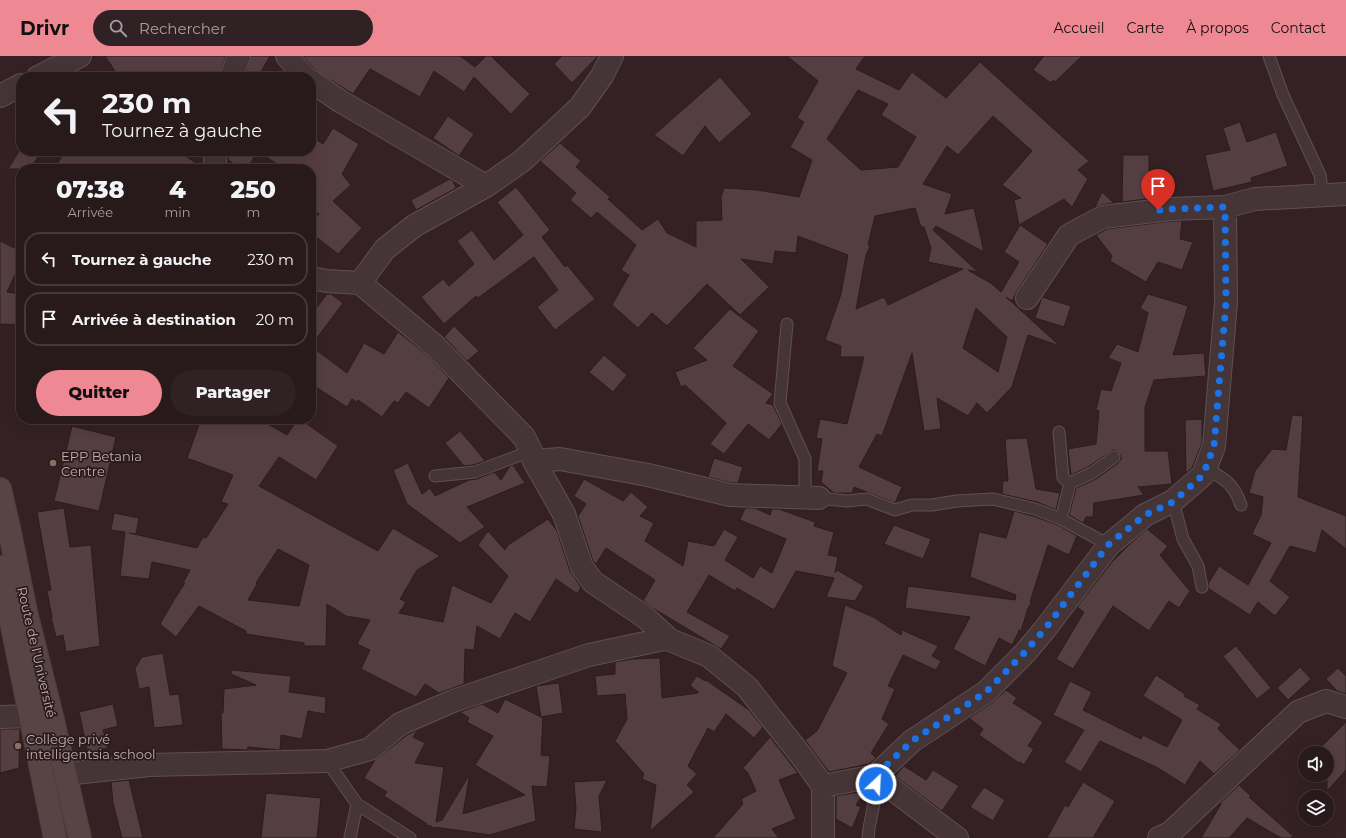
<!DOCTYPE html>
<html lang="fr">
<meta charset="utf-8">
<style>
body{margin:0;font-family:Montserrat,sans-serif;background:#302224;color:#f1f3f6;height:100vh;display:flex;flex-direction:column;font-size:15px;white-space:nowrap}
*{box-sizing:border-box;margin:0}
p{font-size:13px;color:#a5a0a3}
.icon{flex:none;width:22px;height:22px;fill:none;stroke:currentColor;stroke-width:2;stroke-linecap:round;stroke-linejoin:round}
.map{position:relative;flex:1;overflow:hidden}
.panel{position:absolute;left:16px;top:108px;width:300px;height:260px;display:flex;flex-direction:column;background:#28191b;border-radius:16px;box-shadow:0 4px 16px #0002,0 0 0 1px #44383a}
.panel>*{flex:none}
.hud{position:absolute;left:16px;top:16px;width:300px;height:84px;border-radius:16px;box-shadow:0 4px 16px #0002,0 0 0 1px #44383a;background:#28191b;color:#f1f3f6;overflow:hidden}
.buttons{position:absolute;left:1298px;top:690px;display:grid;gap:8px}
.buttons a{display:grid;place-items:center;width:36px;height:36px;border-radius:50%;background:#28191b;box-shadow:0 4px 16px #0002,0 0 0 1px #44383a;font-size:20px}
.pin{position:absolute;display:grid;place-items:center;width:34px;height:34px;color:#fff;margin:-41px -17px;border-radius:50% 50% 50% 0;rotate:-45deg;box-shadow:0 0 4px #0007}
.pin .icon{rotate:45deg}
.me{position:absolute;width:44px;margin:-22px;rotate:25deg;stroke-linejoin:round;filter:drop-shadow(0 0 3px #0008)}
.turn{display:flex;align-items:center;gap:14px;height:84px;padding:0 20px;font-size:18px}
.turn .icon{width:52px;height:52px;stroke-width:2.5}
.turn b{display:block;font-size:28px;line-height:34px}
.eta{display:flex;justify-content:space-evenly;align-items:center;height:68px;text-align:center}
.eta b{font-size:24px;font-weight:800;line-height:28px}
.action{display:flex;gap:8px;margin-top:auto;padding:8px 20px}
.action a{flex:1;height:46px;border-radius:24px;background:#ee8892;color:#111;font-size:16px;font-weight:800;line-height:46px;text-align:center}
.action a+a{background:#302224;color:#f1f3f6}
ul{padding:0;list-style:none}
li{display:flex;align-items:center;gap:12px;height:54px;margin:0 8px 6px;padding:0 12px;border:2px solid #44383a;border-radius:16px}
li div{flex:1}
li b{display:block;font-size:15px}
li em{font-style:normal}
header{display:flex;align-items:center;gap:24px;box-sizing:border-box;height:56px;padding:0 20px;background:#ee8892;color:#111}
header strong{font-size:19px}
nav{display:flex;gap:22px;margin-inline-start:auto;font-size:14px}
.search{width:280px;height:36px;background:#302224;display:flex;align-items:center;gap:10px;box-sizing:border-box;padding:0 14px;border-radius:22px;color:#a5a0a3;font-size:15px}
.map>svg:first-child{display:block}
</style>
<header>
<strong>Drivr</strong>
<div class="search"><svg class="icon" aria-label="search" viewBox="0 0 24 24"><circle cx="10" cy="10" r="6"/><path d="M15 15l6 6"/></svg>Rechercher</div>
<nav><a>Accueil</a><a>Carte</a><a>À propos</a><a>Contact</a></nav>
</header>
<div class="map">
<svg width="1346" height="782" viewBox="0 0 1346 782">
<rect width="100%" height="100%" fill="#352124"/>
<path fill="#553e41" stroke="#2c1c1e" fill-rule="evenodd" d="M 105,0 L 226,0 L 219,21 L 119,21 Z
M 251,0 L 270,0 L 258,21 L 244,21 Z
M 303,0 L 460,0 L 475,11 L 486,0 L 491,0 L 530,38 L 511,58 L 474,21 L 464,36 L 434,15 L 420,41 L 370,13 L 353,38 L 315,14 Z
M 562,0 L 598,0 L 572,27 L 554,8 Z
M 787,0 L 865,0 L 856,13 L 899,34 L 912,16 L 946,42 L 980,6 L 1089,105 L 1078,114 L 1088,123 L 1072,151 L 1064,143 L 1019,169 L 1014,144 L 1021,142 L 1002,129 L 1032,95 L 993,60 L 958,99 L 947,90 L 923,128 L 952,138 L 945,158 L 974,152 L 984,196 L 936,170 L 933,174 L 978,216 L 968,214 L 992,228 L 1001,236 L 1019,206 L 1004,196 L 1020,169 L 1048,188 L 1017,235 L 1012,245 L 1006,241 L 1060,290 L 1028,279 L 1012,331 L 987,357 L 977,347 L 968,360 L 937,342 L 941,373 L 924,375 L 912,297 L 882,380 L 877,378 L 859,411 L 902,431 L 895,447 L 854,431 L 852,437 L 834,437 L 821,426 L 823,415 L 817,415 L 822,383 L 816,382 L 820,363 L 847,368 L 864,301 L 840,301 L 841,290 L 825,284 L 841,238 L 848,199 L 798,180 L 796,197 L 775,195 L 773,208 L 741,203 L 769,231 L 740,259 L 707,228 L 667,270 L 652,257 L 638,272 L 612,249 L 629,219 L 621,214 L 636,189 L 597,156 L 591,162 L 570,144 L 576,137 L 540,105 L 560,87 L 581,105 L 576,111 L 610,141 L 608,143 L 642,174 L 658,163 L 667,177 L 696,191 L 696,165 L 722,164 L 721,141 L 724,132 L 757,134 L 799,141 L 812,104 L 790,91 L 804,66 L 797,62 L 818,25 ZM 858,34 L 888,48 L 881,59 L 916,81 L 898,111 L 861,114 L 827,83 ZM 915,152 L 921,171 L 924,171 L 931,192 L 928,206 L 963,213 L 888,249 L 884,241 L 856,253 L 866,199 L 870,190 L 868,189 L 875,160 ZM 976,252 L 1007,281 L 998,316 L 963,292 Z
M 1044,0 L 1082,0 L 1055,26 L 1053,24 L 1051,27 L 1033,14 Z
M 720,21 L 752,58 L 719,87 L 705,70 L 683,100 L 654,79 Z
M 448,60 L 474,78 L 459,100 L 433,82 Z
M 1240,66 L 1247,86 L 1276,76 L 1288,110 L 1251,122 L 1252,126 L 1213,135 L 1205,99 L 1230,94 L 1223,72 Z
M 333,72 L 359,88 L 342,118 L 351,129 L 333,145 L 362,172 L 338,198 L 311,177 L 311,167 L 319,158 L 311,151 L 311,113 L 284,113 L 258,95 L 247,113 L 242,113 L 228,104 L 228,95 L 311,95 L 311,80 L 323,88 Z
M 21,92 L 21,95 L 28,95 L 38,101 L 30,113 L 8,113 Z
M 65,95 L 178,95 L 202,111 L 202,113 L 54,113 Z
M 1123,99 L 1149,99 L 1149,135 L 1154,135 L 1154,142 L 1122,146 Z
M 450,123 L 453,125 L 456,132 L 416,154 L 411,144 Z
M 516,131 L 550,174 L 542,181 L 565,211 L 567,209 L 595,243 L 555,274 L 537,251 L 558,234 L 534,201 L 478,242 L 476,240 L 444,268 L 421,241 L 443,223 L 449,230 L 474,208 L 457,185 L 472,174 L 494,204 L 523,179 L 497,146 Z
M 1102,136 L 1114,147 L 1101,149 L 1095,151 Z
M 1172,165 L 1182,165 L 1180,183 L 1193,186 L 1182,214 L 1158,206 L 1146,226 L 1110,205 L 1112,200 L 1096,179 L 1107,173 Z
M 0,185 L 21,195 L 21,206 L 7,236 L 21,238 L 21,269 L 0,268 Z
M 327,238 L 331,238 L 343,247 L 311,290 L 347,317 L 364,287 L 384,298 L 398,276 L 426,298 L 449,322 L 429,352 L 406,336 L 398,347 L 394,345 L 382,361 L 358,344 L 357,346 L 352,343 L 347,351 L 311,328 L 311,259 Z
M 1148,238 L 1188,250 L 1173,299 L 1204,297 L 1206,320 L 1154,324 L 1145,351 L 1145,395 L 1168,395 L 1172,428 L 1138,431 L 1144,439 L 1094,447 L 1093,461 L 1086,461 L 1083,467 L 1069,459 L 1076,432 L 1096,423 L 1118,407 L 1121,403 L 1121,400 L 1117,395 L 1113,394 L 1088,411 L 1071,419 L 1068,393 L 1096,388 L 1099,355 L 1096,354 L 1101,333 L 1111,335 L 1121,307 L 1108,302 L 1117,288 L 1138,296 L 1148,257 L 1140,252 Z
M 1042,241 L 1071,250 L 1064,271 L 1035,262 Z
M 730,253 L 759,275 L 733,310 L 773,338 L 766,347 L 773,349 L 782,368 L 769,384 L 748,368 L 724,398 L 710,388 L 726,367 L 685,329 L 681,331 L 675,316 L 707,304 L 693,292 Z
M 454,270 L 479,295 L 467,305 L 444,281 Z
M 604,299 L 627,319 L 613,336 L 589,316 Z
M 1292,359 L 1303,360 L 1298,441 L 1346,460 L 1346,493 L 1322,474 L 1316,497 L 1290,490 L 1270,525 L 1290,541 L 1275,560 L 1258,546 L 1250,559 L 1209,533 L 1208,528 L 1219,510 L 1248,529 L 1271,487 L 1252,478 L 1261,459 L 1263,441 L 1249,437 L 1255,415 L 1272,393 L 1286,394 Z
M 201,363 L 259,363 L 287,379 L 298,363 L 300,363 L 338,390 L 316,424 L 279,401 L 259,430 L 378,495 L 393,472 L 440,500 L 417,514 L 400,543 L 406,546 L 399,557 L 443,566 L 452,529 L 491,547 L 508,520 L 478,489 L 488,475 L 505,494 L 508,489 L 548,463 L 557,475 L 570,515 L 581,531 L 578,537 L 576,537 L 556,523 L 530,566 L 515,557 L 500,583 L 477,570 L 474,594 L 465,593 L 464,628 L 439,637 L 425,628 L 416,641 L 361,613 L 370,594 L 357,588 L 370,564 L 346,560 L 327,548 L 326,590 L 304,590 L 304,587 L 246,578 L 246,575 L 199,550 L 176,581 L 160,568 L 174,544 L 185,527 L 183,527 L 190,514 L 152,506 L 149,523 L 120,520 L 125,476 L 111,474 L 114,457 L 139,462 L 136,478 L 129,477 L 197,492 L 203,481 L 206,482 L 228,448 L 221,446 L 233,419 L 187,402 ZM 278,493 L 309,509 L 299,550 L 248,544 L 257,528 L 256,527 Z
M 1202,363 L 1202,387 L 1192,412 L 1186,417 L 1185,364 Z
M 72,370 L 116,381 L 99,455 L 54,445 Z
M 460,375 L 474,391 L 485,405 L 473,409 L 464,410 L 445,387 Z
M 1027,382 L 1036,433 L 1060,437 L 1056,454 L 1037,446 L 1002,438 L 1003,425 L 1008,425 L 1005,383 Z
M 714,402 L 743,411 L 738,427 L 732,427 L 708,421 Z
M 408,407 L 422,438 L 430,432 L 435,440 L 469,424 L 477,423 L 494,416 L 501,424 L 510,410 L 513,409 L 525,427 L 467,451 L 485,471 L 460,487 L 407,448 L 393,414 Z
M 584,423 L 623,445 L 631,436 L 648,451 L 640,460 L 654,467 L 645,485 L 683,510 L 688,485 L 714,490 L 724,473 L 738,481 L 725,504 L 753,522 L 760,510 L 772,517 L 786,483 L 740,464 L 745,452 L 755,452 L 770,459 L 772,453 L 779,453 L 815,466 L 814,470 L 834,476 L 828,499 L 838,501 L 835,517 L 837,514 L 864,530 L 855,545 L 826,541 L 834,522 L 796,515 L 774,554 L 737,532 L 735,535 L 709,519 L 687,556 L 730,580 L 721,593 L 656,554 L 643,545 L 655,524 L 606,492 L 596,508 L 593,505 L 578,460 L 586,448 L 574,440 Z
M 64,452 L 70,491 L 91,489 L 100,590 L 66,596 L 63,579 L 56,581 L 51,561 L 52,561 L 47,535 L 51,534 L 37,456 Z
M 1014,455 L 1033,460 L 1058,469 L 1077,480 L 1069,499 L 1048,489 L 1030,546 L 1032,546 L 1028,552 L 1021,575 L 1018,574 L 1019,575 L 1012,589 L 999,582 L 985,610 L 953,593 L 970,561 L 905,552 L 908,530 L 1015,544 L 1016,539 L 970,521 L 979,476 L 1006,482 Z
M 894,469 L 931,483 L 923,503 L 884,488 Z
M 1147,473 L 1168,490 L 1160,499 L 1190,535 L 1179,552 L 1169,545 L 1149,575 L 1113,550 L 1073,613 L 1056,603 L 1084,556 L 1077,551 L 1112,506 L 1131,487 Z
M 845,549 L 873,561 L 901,579 L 902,574 L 938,590 L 932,600 L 941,605 L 936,614 L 903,599 L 888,630 L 895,633 L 882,663 L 889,668 L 871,697 L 876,702 L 869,708 L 829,716 L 805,684 L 817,675 L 847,617 L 832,610 Z
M 1236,590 L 1271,632 L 1257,643 L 1223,600 Z
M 163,597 L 170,639 L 179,638 L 183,669 L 154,672 L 149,631 L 139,633 L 135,612 L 142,601 Z
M 660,602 L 662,642 L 698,637 L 698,636 L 690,629 L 697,620 L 705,625 L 706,624 L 749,654 L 763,671 L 754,682 L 726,658 L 714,676 L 708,672 L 688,710 L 697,718 L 687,729 L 694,736 L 650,775 L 656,729 L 642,723 L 644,718 L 615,685 L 627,663 L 625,638 L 597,640 L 595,620 L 615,618 L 615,606 L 632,603 Z
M 1300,611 L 1311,623 L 1288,644 L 1277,632 Z
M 1338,612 L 1346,620 L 1346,638 L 1337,635 L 1326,623 Z
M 232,614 L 291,620 L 289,636 L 326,641 L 325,658 L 308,655 L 302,683 L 281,679 L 280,694 L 248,691 L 247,694 L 222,693 L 221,657 L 223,657 L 224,633 L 256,629 L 231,618 Z
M 1156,619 L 1185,638 L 1184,640 L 1200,649 L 1197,653 L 1221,668 L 1218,673 L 1240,694 L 1214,718 L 1200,705 L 1185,729 L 1158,712 L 1100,685 L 1081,716 L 1064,706 L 1084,674 L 1053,659 L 1070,625 L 1092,636 L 1083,654 L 1141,683 L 1143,679 L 1167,691 L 1182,664 L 1143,640 Z
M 559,627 L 563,657 L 541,661 L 536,630 Z
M 1006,634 L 1017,642 L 1013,647 L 1043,666 L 1028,690 L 1034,693 L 1024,709 L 1020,706 L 1019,707 L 979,679 L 983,673 L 969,662 L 993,646 Z
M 505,643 L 543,662 L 541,699 L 550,700 L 547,731 L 532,730 L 536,765 L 490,779 L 435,771 L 435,773 L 431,770 L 424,769 L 427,768 L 384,740 L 387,736 L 364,722 L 375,704 L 407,679 L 418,674 L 413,681 L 425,687 L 415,707 L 444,711 L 436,766 L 442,764 L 468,721 L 469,722 L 463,758 L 525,739 L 475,709 L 493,680 L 467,666 L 469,662 L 460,656 L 482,648 L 498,657 Z
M 113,648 L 118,670 L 103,674 L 108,692 L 88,697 L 79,656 Z
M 1346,666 L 1346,714 L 1327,735 L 1327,697 L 1315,697 Z
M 0,673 L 20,673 L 19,712 L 0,717 Z
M 770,681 L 798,717 L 779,724 L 796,763 L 772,773 L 779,782 L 713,782 L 743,748 L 741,743 L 756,735 L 748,717 L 743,712 Z
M 904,710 L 926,724 L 933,714 L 959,730 L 942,755 L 895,720 Z
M 129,724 L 143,782 L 122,782 L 113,747 L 111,726 Z
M 607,724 L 599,740 L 602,776 L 574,773 L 576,752 L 574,726 Z
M 1083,726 L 1115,745 L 1093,782 L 1047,782 L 1065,749 L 1068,751 Z
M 1239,729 L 1251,740 L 1249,741 L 1293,780 L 1291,782 L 1281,782 L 1247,762 L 1229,782 L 1201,782 L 1221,748 L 1220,747 Z
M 984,731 L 1005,744 L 993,765 L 970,751 Z
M 865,735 L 856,749 L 861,751 L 852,772 L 836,763 L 836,740 Z
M 266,737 L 321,742 L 317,782 L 261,782 Z"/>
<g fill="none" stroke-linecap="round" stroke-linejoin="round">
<defs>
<path id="service" d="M 1269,0 L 1283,39 L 1320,119 L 1323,141
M 787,268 L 780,347 L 805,403 L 805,442
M 1059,376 L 1063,422 L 1070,427
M 1206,412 C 1225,424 1233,426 1241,449
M 435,420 L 475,416 L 531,395
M 819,442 L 847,445 L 867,443 L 895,454 L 912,449 L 932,449 L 957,445 L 993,443 L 1035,453 L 1061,463 L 1109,489
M 1173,445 L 1183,483 L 1198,510 L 1202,531
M 1061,463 L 1070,427 L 1092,417 L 1114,401
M 327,705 L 357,748 L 410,782
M 350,782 L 357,748
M 868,782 L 869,772 L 876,737 L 875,720"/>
<path id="minor" d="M 287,0 L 305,21
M 612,0 L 602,20 L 580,51 L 522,105 L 486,130 L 414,170 L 385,193 L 360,227 L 434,289 L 524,381 L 531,395 L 534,405 L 564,458 L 582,511 L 593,526 L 645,561 L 670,584
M 38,21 L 80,0
M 231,21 L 239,0
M 311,25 L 340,45 L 486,130
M 0,40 L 21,29
M 215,95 L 215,113
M 311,222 L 327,225 L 360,227
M 1027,242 L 1069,179 L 1103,161 L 1171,153 L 1225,151 L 1255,143 L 1346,138
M 534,405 L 560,403 L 648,419 L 730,439 L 819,442
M 0,661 L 31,660
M 65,718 L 149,709 L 327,705 L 370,693 L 400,668 L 453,645 L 589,599 L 664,583 L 670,584 L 709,600 L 747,631 L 803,702 L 823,730 L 823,782
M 875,720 L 957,782
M 823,730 L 875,720 L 912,685 L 986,636 L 1025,597 L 1045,573 L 1109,489 L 1145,459 L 1173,445 L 1203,419 L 1214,390 L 1226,246 L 1225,151
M 1159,782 L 1170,777 L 1298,656 L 1326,645 L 1346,651"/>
<path id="secondary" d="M 0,433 L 9,472 L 26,556 L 51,656 L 80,782
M 0,511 L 55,782"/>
</defs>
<use href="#service" stroke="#604f51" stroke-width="13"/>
<use href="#minor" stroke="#604f51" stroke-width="24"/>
<use href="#secondary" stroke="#4f3e40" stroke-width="24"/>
<use href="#service" stroke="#453537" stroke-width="11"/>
<use href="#minor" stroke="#453537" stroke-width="22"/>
<use href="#secondary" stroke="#584345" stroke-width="22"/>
</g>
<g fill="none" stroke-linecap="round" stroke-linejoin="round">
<path stroke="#1a73e8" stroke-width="7" stroke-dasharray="0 12.6" d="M 876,728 L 875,720 L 912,685 L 986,636 L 1025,596 L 1045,573 L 1108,489 L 1145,459 L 1173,446 L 1203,419 L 1214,390 L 1226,246 L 1225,151 L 1172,153 L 1158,154"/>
</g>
<g fill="#8d6e63" stroke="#2a1a1c" stroke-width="1.5">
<circle cx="53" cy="407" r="4"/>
<circle cx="18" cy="690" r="4"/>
</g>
<g text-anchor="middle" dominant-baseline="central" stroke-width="3.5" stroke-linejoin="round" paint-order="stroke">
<g font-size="13" fill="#c2afb1" stroke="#2a1a1c" text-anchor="start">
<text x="61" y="400">EPP Betania<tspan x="61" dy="15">Centre</tspan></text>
<text x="26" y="683">Collège privé<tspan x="26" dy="15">intelligentsia school</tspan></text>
</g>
<g font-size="13" fill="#c2afb1" stroke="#2a1a1c">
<text transform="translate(37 596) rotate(77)">Route de l'Université</text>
</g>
</g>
</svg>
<div class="buttons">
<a><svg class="icon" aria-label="sound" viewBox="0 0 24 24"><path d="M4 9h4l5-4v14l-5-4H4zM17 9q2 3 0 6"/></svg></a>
<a><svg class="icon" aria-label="layers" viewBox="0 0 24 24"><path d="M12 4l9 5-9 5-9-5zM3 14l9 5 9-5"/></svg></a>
</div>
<div class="pin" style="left:1158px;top:154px;background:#d93025"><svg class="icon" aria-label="arrive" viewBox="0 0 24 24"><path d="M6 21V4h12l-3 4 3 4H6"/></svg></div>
<svg class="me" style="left:876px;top:728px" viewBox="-20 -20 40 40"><circle r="17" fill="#1a73e8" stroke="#fff" stroke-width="3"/><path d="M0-11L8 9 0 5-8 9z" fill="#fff"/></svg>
<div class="hud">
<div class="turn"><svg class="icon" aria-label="left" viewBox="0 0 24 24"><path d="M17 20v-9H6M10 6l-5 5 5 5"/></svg><div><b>230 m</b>Tournez à gauche</div></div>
</div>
<section class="panel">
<div class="eta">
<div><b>07:38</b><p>Arrivée</p></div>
<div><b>4</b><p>min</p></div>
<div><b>250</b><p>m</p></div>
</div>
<ul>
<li><svg class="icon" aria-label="left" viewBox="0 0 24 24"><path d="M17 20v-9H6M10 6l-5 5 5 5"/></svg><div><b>Tournez à gauche</b></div><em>230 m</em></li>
<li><svg class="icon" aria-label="arrive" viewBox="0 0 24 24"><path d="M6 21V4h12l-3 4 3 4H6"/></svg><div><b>Arrivée à destination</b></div><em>20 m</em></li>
</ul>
<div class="action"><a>Quitter</a><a>Partager</a></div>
</section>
</div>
